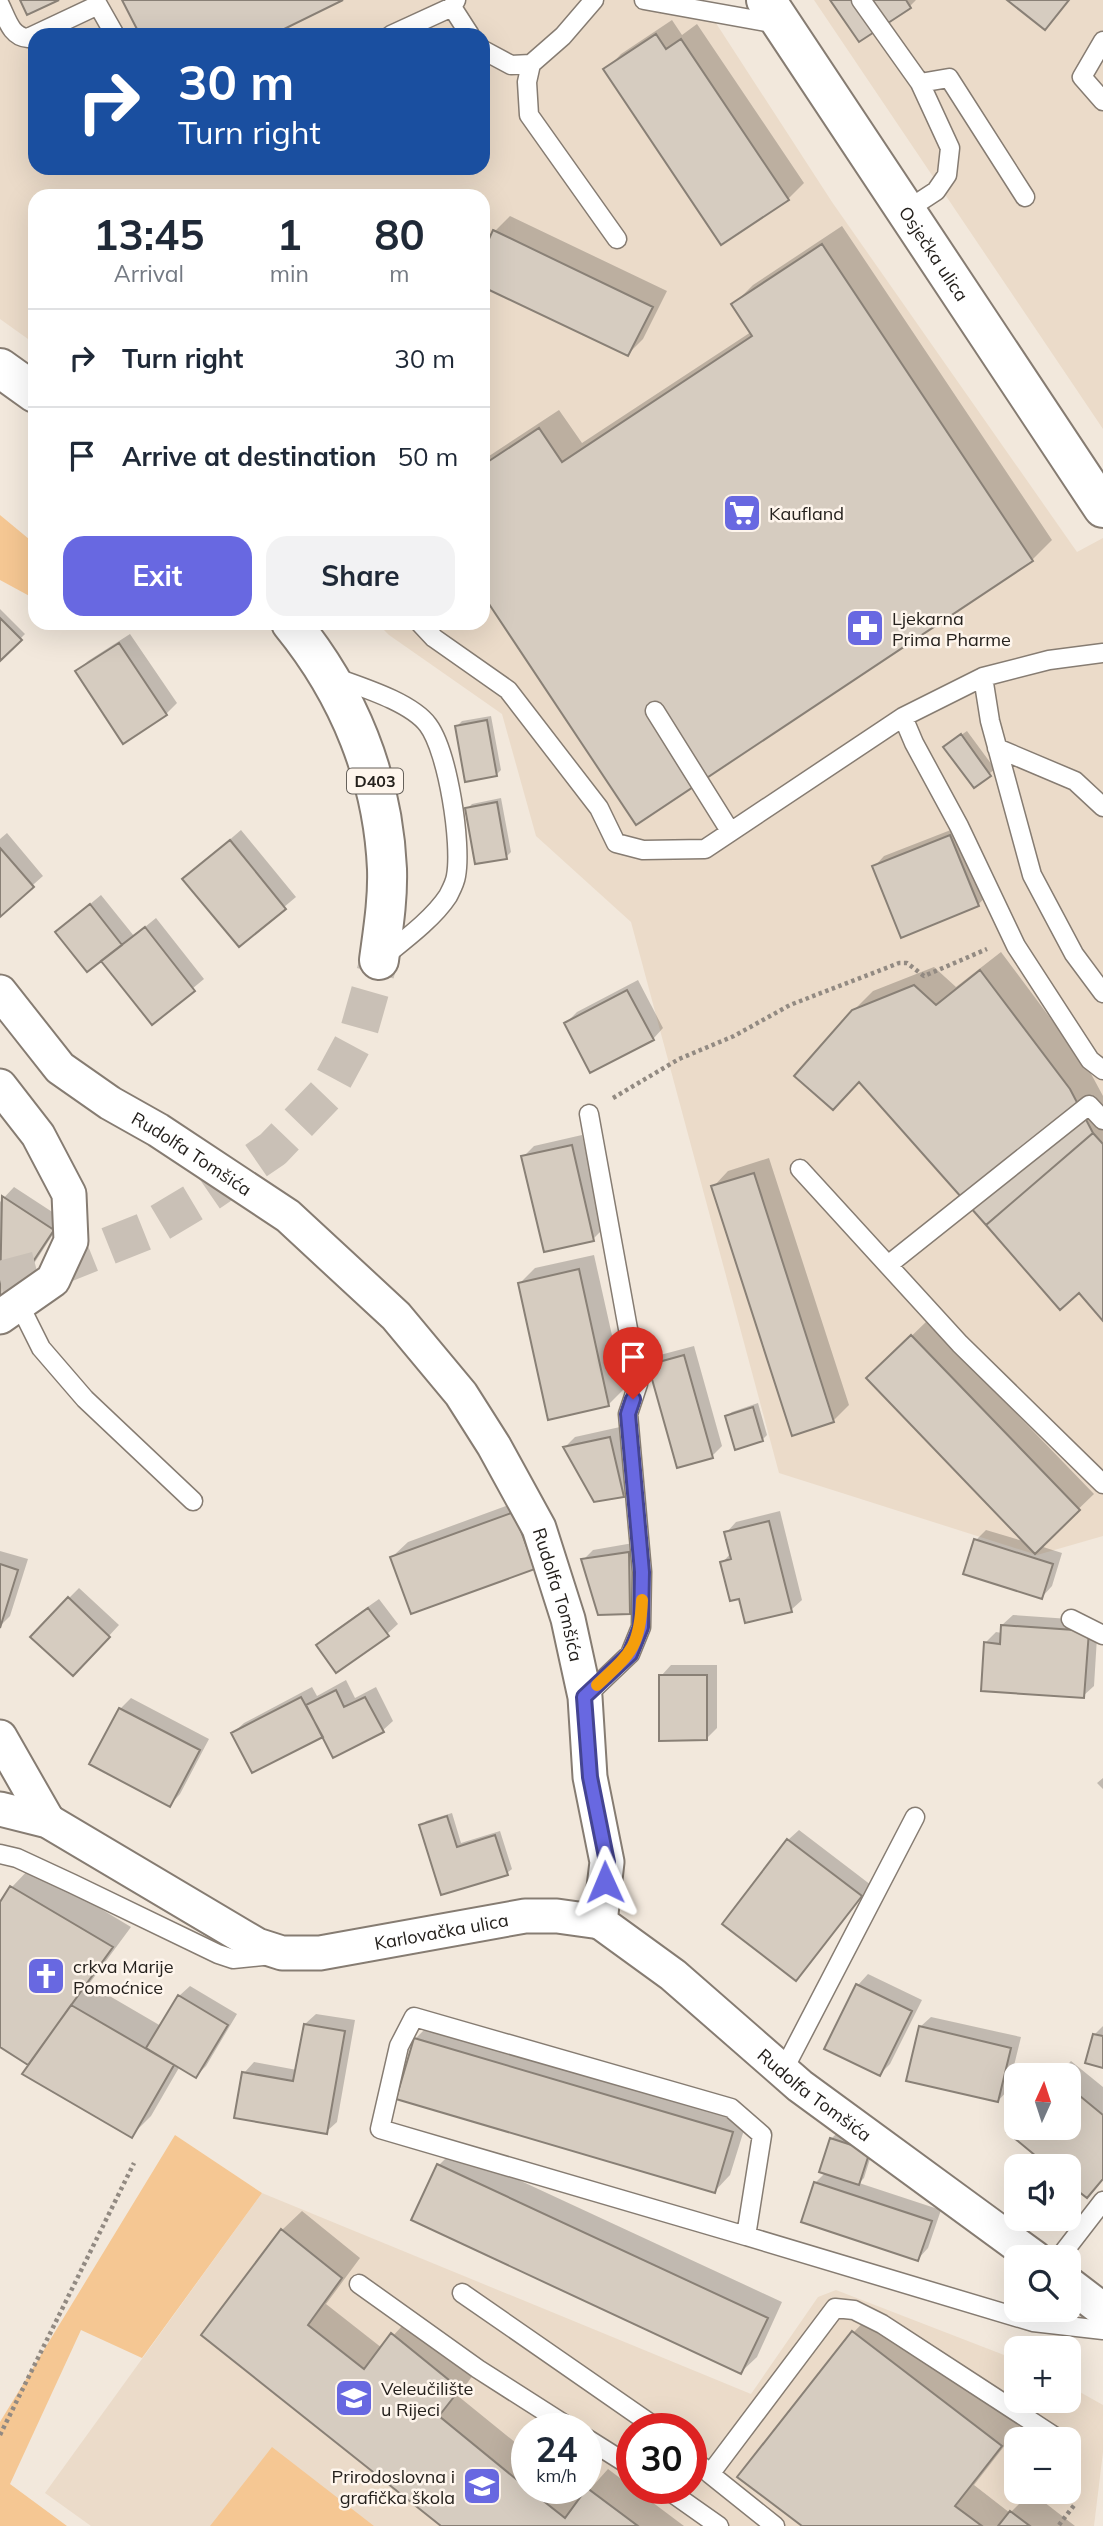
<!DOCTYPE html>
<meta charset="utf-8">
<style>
body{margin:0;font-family:Mulish,sans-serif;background:#f2f2f3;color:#1f2937;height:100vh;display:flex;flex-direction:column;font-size:26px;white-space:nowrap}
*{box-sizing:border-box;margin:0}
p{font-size:23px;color:#747a83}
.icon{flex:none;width:38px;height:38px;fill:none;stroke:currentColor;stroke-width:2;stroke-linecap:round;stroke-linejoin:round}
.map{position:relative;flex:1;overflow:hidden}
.sheet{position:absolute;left:28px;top:189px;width:462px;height:441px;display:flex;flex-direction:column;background:#fff;border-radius:21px;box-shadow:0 7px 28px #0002}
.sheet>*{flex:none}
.banner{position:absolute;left:28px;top:28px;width:462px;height:147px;border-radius:21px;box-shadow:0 7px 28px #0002;background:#1a4fa0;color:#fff;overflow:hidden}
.needle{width:46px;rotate:3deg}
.controls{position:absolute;left:1004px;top:2063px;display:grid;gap:14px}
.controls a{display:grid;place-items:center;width:77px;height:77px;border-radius:14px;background:#fff;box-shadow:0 7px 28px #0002;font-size:35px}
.speed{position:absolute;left:511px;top:2413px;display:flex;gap:14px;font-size:35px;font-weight:700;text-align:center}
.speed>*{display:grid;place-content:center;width:91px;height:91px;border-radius:50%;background:#fff;box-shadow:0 7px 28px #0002;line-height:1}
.speed small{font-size:18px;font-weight:400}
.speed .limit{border:10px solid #d22;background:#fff;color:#111}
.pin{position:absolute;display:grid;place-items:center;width:60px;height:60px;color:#fff;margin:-72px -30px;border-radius:50% 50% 50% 0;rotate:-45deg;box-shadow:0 0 7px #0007}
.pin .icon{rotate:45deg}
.me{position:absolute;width:77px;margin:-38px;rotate:359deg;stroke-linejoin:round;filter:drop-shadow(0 0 5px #0008)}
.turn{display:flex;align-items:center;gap:24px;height:147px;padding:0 35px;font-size:32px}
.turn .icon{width:91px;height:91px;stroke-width:2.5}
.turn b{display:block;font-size:49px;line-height:60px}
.eta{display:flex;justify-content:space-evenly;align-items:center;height:119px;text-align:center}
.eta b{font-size:42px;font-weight:700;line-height:49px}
.button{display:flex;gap:14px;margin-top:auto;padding:14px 35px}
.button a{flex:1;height:80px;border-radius:21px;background:#6868e1;color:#fff;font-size:28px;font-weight:700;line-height:80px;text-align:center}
.button a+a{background:#f2f2f3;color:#1f2937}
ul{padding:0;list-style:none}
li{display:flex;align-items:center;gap:21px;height:98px;padding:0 35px;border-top:2px solid #e0e1e3}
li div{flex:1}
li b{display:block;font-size:26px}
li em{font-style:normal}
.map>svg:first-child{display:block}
</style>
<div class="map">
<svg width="1103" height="2526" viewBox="0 0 1103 2526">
<rect width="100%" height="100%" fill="#f2e8dc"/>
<path fill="#ebdbc9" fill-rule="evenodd" d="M 0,0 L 701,0 L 832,202 L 1077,552 L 1103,538 L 1103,1536 L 1037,1555 L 779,1473 L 631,922 L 536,836 L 502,714 L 389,635 L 377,623 L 483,623 L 483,196 L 35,196 L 35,344 L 0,319 ZM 35,35 L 483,35 L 483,168 L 35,168 Z
M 814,0 L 1103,0 L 1103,429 Z
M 262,2193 L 751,2394 L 818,2297 L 836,2290 L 1017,2360 L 1017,2401 L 1069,2401 L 1069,2386 L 1103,2405 L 1103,2452 L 1094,2526 L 91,2526 L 45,2493 ZM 527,2429 L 586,2429 L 586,2488 L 527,2488 ZM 632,2429 L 691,2429 L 691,2488 L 632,2488 ZM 1017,2440 L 1069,2440 L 1069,2492 L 1017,2492 Z"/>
<path fill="#f5c793" d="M 0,515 L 35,544 L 35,599 L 0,580 Z
M 175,2135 L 262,2193 L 142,2358 L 81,2330 L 10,2484 L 67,2526 L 0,2526 L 0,2422 Z
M 272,2447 L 374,2526 L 210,2526 Z"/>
<path fill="#0003" d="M 832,0 L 916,0 L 910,6 Z
M 672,20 L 682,35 L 697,24 L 804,183 L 788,199 L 722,243 L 606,70 L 621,54 Z
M 510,216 L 667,291 L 643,339 L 628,354 L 483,285 L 483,256 L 495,231 Z
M 842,226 L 1052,540 L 1032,560 L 636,822 L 483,592 L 483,460 L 559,410 L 582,443 L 751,332 L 733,305 L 753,285 Z
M 0,609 L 25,634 L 0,659 Z
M 130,634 L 177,703 L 166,714 L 77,672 L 88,661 Z
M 491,716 L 501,770 L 496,775 L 457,726 L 462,721 Z
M 967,731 L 995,769 L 974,786 L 951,742 Z
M 501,798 L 511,852 L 506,857 L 467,809 L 472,804 Z
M 961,826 L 988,894 L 978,905 L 874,867 L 884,856 Z
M 241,830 L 296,897 L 239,945 L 184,879 Z
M 7,833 L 43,876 L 0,914 L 0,839 Z
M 101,895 L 134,936 L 156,918 L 204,979 L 152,1022 L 102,959 L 57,932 Z
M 1001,952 L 1089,1070 L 1103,1096 L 1103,1318 L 1079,1290 L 860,1080 L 853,1011 L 873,991 L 934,967 L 956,987 Z
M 638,980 L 663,1028 L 653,1039 L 566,1023 L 577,1012 Z
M 582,1135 L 603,1229 L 593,1239 L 523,1157 L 534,1146 Z
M 769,1158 L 849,1405 L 833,1421 L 713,1187 L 728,1171 Z
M 14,1187 L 63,1219 L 18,1288 L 7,1299 L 0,1294 L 0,1202 Z
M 594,1255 L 624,1389 L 608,1405 L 520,1283 L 535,1268 Z
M 927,1321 L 1094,1494 L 1040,1546 L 1062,1553 L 1052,1586 L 1042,1597 L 976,1540 L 986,1530 L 1026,1542 L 868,1378 Z
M 694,1346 L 722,1446 L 712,1456 L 650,1365 L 660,1355 Z
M 758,1403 L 767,1435 L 762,1440 L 727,1416 L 732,1412 Z
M 620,1427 L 634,1485 L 623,1496 L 565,1447 L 575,1437 Z
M 530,1497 L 534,1567 L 392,1557 L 408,1542 Z
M 780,1511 L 802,1600 L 791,1610 L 740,1597 L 722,1563 L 731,1553 L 726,1533 L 736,1522 Z
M 639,1542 L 640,1602 L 630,1612 L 583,1560 L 593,1550 Z
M 0,1551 L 28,1559 L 10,1616 L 0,1626 Z
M 79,1588 L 119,1625 L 83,1664 L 69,1598 Z
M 379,1599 L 398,1624 L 387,1634 L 318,1646 L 328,1635 Z
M 1013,1615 L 1098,1621 L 1094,1686 L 1083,1696 L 985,1643 L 996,1632 L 1002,1633 L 1002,1625 Z
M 671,1665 L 717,1665 L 717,1728 L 706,1739 L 661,1676 Z
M 346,1680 L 355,1698 L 376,1687 L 393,1721 L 382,1731 L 323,1734 L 233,1733 L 244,1723 L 312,1687 L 317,1696 Z
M 131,1698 L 209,1739 L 180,1794 L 170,1805 L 120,1709 Z
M 1103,1778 L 1103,1789 L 1097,1783 Z
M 452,1813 L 461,1843 L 500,1831 L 512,1869 L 507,1873 L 442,1893 L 421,1826 L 426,1821 Z
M 799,1830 L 871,1885 L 796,1979 L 788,1840 Z
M 31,1867 L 131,1927 L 89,1984 L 161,2026 L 179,1996 L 190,1986 L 237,2014 L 206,2066 L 196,2076 L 180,2066 L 151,2116 L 132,2135 L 0,2045 L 0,1905 L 12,1887 Z
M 868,1974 L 922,2000 L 890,2064 L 880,2074 L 826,2048 L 858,1985 Z
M 316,2014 L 355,2020 L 337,2122 L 326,2132 L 244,2073 L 254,2062 L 297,2070 L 305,2024 Z
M 931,2017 L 1021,2037 L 1008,2090 L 998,2101 L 920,2027 Z
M 431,2023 L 748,2117 L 730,2175 L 715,2191 L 415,2039 Z
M 1103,2026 L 1103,2066 L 1095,2034 Z
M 1071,2061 L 1103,2087 L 1103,2179 L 1087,2196 L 1069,2166 L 1051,2166 L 1009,2132 L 1017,2128 L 1069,2128 L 1069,2076 L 1057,2076 Z
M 836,2134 L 874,2146 L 864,2178 L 859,2183 L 941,2210 L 928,2248 L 918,2259 L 815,2183 L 826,2172 L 831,2139 Z
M 454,2150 L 782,2302 L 757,2357 L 741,2372 L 439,2165 Z
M 302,2211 L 360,2258 L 326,2304 L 382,2348 L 412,2315 L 478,2368 L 458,2396 L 527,2452 L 527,2488 L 572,2488 L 583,2497 L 608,2469 L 684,2526 L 443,2526 L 203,2335 L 282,2230 Z
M 873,2312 L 1020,2426 L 974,2485 L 1010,2513 L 1031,2492 L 1075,2526 L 805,2526 L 739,2477 L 854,2332 Z"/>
<path fill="#d6ccc0" stroke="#898076" stroke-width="2" d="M 20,0 L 59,0 L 27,15 Z
M 122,0 L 343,0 L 272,35 L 140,35 Z
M 830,0 L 906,0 L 911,8 L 859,42 Z
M 1007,0 L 1069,0 L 1045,30 Z
M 656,34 L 666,49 L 681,39 L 789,200 L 721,245 L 603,69 Z
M 493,230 L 653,307 L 628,356 L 483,287 L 483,252 Z
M 822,244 L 1033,561 L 636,825 L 483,595 L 483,465 L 539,428 L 562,462 L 752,336 L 731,304 Z
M 0,618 L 22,640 L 0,661 Z
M 119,643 L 167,715 L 123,744 L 75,671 Z
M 487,720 L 497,776 L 465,782 L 455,726 Z
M 961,734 L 991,776 L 974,788 L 943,747 Z
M 497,802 L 507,859 L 475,864 L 465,808 Z
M 950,835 L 979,906 L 901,938 L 872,866 Z
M 230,840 L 286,909 L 239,947 L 182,879 Z
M 0,848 L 34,887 L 0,917 Z
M 90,904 L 122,945 L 87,972 L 55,932 Z
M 145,927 L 195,991 L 152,1025 L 101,961 Z
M 980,970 L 1070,1089 L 1093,1133 L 986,1225 L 859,1082 L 833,1110 L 794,1076 L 852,1010 L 914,985 L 936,1005 Z
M 627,990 L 654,1040 L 590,1073 L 564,1023 Z
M 1093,1133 L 1103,1144 L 1103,1321 L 1079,1293 L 1060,1310 L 986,1225 Z
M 572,1145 L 594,1241 L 544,1252 L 521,1156 Z
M 754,1173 L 834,1422 L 792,1436 L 711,1186 Z
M 2,1196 L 54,1230 L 7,1301 L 0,1296 Z
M 579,1269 L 609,1406 L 548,1420 L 518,1283 Z
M 911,1335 L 1080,1510 L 1035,1554 L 866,1378 Z
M 684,1355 L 713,1458 L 677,1468 L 648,1365 Z
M 753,1407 L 763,1441 L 735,1450 L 725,1416 Z
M 610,1437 L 624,1497 L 594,1502 L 563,1447 Z
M 514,1512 L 535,1569 L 411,1614 L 390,1557 Z
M 769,1521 L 792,1612 L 745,1623 L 739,1599 L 730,1601 L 720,1562 L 731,1559 L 724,1532 Z
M 974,1539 L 1053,1564 L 1042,1599 L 963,1574 Z
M 629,1552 L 630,1614 L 598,1615 L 581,1559 Z
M 0,1564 L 18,1570 L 0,1628 Z
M 68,1597 L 110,1637 L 73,1676 L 30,1637 Z
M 368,1608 L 389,1636 L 336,1673 L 316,1645 Z
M 1001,1625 L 1089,1631 L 1084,1698 L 981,1691 L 984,1642 L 1000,1644 Z
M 659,1675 L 707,1675 L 707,1740 L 659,1741 Z
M 336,1690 L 344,1707 L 365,1697 L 384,1732 L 333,1758 L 306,1705 Z
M 301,1697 L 323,1737 L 252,1773 L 231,1733 Z
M 119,1708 L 200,1750 L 170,1807 L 89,1764 Z
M 447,1816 L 457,1847 L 495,1835 L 508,1875 L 441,1895 L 419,1825 Z
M 787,1839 L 862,1896 L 796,1981 L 722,1924 Z
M 10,1886 L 113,1947 L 28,2065 L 0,2047 L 0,1902 Z
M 856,1984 L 912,2011 L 880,2076 L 824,2049 Z
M 178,1995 L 228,2025 L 196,2078 L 146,2048 Z
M 71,2005 L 174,2065 L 132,2138 L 22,2074 Z
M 304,2024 L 345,2031 L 327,2134 L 234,2118 L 242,2072 L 293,2081 Z
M 919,2026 L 1011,2048 L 998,2102 L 906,2081 Z
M 1093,2034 L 1103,2036 L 1103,2068 L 1085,2063 Z
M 414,2038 L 733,2132 L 715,2193 L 396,2099 Z
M 1069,2087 L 1103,2115 L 1103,2179 L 1087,2198 L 1069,2184 L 1069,2166 L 1048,2166 L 1007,2132 L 1017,2120 L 1017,2128 L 1069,2128 Z
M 830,2138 L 870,2151 L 859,2185 L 819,2172 Z
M 437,2164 L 768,2318 L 741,2374 L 411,2220 Z
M 814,2182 L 932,2221 L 918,2261 L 801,2222 Z
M 281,2229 L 342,2278 L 308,2325 L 364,2369 L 391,2333 L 460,2389 L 439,2416 L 527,2488 L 565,2518 L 587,2488 L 638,2526 L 441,2526 L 201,2335 Z
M 852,2331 L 1002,2446 L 955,2506 L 982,2526 L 802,2526 L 737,2477 Z
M 1010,2511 L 1030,2526 L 998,2526 Z"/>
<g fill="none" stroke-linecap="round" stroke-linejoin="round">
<path stroke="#c9c0b6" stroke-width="38" stroke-dasharray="38 19" stroke-linecap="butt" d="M 0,1280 L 66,1263 L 146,1231 L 206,1195 L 273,1149 L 325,1095 L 358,1034 L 379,960"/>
<defs>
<path id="service" d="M 594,0 L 563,36 L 531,64 L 527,82 L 529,115 L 617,239
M 644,0 L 778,24
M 861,0 L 920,83 L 950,148 L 947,175 L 936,191 L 907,210
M 0,5 C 7,19 11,37 28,38 L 98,5 L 115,35
M 452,7 L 470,35
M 391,35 L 452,7 L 456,0
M 1103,41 L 1082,77 L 1103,101
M 483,50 L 511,65 L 531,64
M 920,83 L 949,78 L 1025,197
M 420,623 L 434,638 L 508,690 L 599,808 L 616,843 L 643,850 L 705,849 L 903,717 L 983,677 L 1049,660 L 1103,653
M 334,677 C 361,687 411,702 428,725 C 448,752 462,844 456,876 C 455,883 451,890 448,896 C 433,919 403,941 382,958
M 983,677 L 990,721 L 1032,875 L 1074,954 L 1103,993
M 655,711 L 730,831
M 903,717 L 914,743 L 959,826 L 1016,946 L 1090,1060 L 1103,1070
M 997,748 L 1075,781 L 1103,807
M 800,1169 L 960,1344 L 1103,1484
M 888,1265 L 1089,1105 L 1103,1120
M 19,1304 L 41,1348 L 85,1399 L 193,1501
M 1071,1619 L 1103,1635
M 585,1697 L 630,1654 L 641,1627 L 642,1572 L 628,1414 L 638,1384 L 589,1114
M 0,1854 L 17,1858 L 73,1884 L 218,1954 L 233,1959 L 272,1955
M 783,2071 L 915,1817
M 746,2236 L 380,2129 L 399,2046 L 414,2017 L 731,2108 L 762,2135 L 746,2236 L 1033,2322 L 1103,2330
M 1059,2258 L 1103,2201
M 359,2284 L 478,2369 L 572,2429
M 462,2293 L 658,2429
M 586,2438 L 632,2467
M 691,2457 L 710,2474
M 665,2488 L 719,2526
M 775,2526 L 710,2474 L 835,2308 L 854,2310 L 882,2324 L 1060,2440"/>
<g id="minor">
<path id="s1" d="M 0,992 L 60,1068 L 110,1103 L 158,1130 L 288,1216 L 396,1316 L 461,1394 L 494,1446 L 539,1528 L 568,1619 L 585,1697 L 590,1777 L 607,1862 L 600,1922 L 673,1975 L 800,2086 L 1035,2258"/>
<path d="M 0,1086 L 38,1135 L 69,1194 L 71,1241 L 53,1280 L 0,1317"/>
<path d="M 0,1737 L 48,1821"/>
<path id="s2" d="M 0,1809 L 48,1821 L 257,1945 L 282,1953 L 320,1953 L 525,1916 L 557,1916 L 600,1922"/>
<path d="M 1069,2284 L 1103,2310"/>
</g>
<g id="secondary">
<path id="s3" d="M 766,0 L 1103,508"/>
</g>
<path id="primary" d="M 0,368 L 35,393
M 291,623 C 349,694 383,778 387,869 C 388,900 383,930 379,960"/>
</defs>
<use href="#service" stroke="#867c72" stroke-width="21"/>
<use href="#minor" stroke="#867c72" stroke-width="37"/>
<use href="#secondary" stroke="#867c72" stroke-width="42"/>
<use href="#primary" stroke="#867c72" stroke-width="42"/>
<path stroke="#928a82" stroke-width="4.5" stroke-dasharray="3.5 3.5" stroke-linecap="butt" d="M 613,1098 L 679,1059 L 734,1036 L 790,1005 L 899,963 L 907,963 L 924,976 L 987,949
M 0,2435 L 134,2163
M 1059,2525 L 1075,2504"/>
<use href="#service" stroke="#fff" stroke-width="18"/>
<use href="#minor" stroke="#fff" stroke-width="33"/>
<use href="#secondary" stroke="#fff" stroke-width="38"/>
<use href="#primary" stroke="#fff" stroke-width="38"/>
</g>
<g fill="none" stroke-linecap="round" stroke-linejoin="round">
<defs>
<path id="route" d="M 605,1882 L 607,1862 L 590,1777 L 584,1697 L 630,1654 L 641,1627 L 642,1572 L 628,1414 L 633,1399"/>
</defs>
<use href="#route" stroke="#444492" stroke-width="18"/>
<use href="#route" stroke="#6868e1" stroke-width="12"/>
<path stroke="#f59e0b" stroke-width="12" d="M 597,1685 C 630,1654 640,1648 642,1600"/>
</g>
<defs>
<symbol id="supermarket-square" viewBox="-11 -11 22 22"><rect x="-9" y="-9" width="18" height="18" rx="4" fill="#6868e1" stroke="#fef5ec"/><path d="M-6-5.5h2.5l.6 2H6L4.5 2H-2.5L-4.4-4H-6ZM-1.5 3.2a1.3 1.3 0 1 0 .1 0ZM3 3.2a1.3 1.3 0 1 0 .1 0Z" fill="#fff"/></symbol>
<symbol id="pharmacy-square" viewBox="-11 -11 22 22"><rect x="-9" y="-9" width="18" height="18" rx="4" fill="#6868e1" stroke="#fef5ec"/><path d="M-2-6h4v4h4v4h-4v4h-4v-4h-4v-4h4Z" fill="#fff"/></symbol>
<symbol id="church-square" viewBox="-11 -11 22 22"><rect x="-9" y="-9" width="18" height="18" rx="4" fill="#6868e1" stroke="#fef5ec"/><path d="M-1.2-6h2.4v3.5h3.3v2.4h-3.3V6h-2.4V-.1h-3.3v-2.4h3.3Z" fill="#fff"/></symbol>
<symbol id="university-square" viewBox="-11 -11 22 22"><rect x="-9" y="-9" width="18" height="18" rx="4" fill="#6868e1" stroke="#fef5ec"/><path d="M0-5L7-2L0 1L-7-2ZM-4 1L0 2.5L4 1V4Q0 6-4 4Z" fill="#fff"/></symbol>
<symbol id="school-square" viewBox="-11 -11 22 22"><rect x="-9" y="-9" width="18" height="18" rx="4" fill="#6868e1" stroke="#fef5ec"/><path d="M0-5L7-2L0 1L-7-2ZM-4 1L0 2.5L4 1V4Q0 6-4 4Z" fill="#fff"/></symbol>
</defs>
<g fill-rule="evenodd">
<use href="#supermarket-square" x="720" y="491" width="44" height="44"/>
<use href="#pharmacy-square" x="843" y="606" width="44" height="44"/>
<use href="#church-square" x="24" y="1954" width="44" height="44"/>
<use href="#university-square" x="332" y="2376" width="44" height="44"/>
<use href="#school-square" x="460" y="2464" width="44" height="44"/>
</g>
<g text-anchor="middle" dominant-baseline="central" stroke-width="5" stroke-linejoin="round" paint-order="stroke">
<rect fill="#fef5ec" stroke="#66615b" stroke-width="2" x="347" y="768.5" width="56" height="25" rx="5"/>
<g font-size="16" font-weight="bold" fill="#25211d">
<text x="375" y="781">D403</text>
</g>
<g font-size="18" fill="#25211d" stroke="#fef5ec">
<text stroke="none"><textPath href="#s3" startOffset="304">Osječka ulica</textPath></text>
<text stroke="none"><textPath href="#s1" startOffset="254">Rudolfa Tomšića</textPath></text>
<text stroke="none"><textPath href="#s1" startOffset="842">Rudolfa Tomšića</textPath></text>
<text stroke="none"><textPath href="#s2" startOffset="480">Karlovačka ulica</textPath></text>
<text stroke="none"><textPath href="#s1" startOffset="1451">Rudolfa Tomšića</textPath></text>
</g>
<g font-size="18" fill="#25211d" stroke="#fef5ec" text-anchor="start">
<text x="769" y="513">Kaufland</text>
<text x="892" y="618">Ljekarna<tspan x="892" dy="21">Prima Pharme</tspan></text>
<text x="73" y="1966">crkva Marije<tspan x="73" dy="21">Pomoćnice</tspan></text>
<text x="381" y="2388">Veleučilište<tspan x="381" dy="21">u Rijeci</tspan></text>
<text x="455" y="2476" text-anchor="end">Prirodoslovna i<tspan x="455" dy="21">grafička škola</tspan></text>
</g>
</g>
</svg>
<div class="controls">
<a><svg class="needle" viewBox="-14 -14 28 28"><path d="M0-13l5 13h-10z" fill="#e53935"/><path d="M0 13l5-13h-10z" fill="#747a83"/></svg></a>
<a><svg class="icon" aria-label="sound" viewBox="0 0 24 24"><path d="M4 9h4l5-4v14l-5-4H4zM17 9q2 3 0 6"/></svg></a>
<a><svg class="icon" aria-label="search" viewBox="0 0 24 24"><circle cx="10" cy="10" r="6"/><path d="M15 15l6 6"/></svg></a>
<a>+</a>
<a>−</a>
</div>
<div class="speed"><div>24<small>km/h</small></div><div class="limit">30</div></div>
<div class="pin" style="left:633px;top:1399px;background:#d93025"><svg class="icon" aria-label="arrive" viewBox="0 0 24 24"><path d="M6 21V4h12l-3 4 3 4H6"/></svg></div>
<svg class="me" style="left:605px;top:1882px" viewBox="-20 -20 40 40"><path d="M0-17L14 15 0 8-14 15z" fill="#6868e1" stroke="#fff" stroke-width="4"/></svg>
<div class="banner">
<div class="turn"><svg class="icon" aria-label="right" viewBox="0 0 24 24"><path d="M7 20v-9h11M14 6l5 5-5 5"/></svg><div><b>30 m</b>Turn right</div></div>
</div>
<section class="sheet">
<div class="eta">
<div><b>13:45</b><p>Arrival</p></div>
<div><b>1</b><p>min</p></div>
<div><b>80</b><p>m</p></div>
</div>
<ul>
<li><svg class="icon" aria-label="right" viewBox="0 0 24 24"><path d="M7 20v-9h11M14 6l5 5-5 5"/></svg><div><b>Turn right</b></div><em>30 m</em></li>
<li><svg class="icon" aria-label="arrive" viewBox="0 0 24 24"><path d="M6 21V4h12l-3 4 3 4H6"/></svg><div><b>Arrive at destination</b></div><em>50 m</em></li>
</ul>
<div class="button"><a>Exit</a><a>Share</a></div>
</section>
</div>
